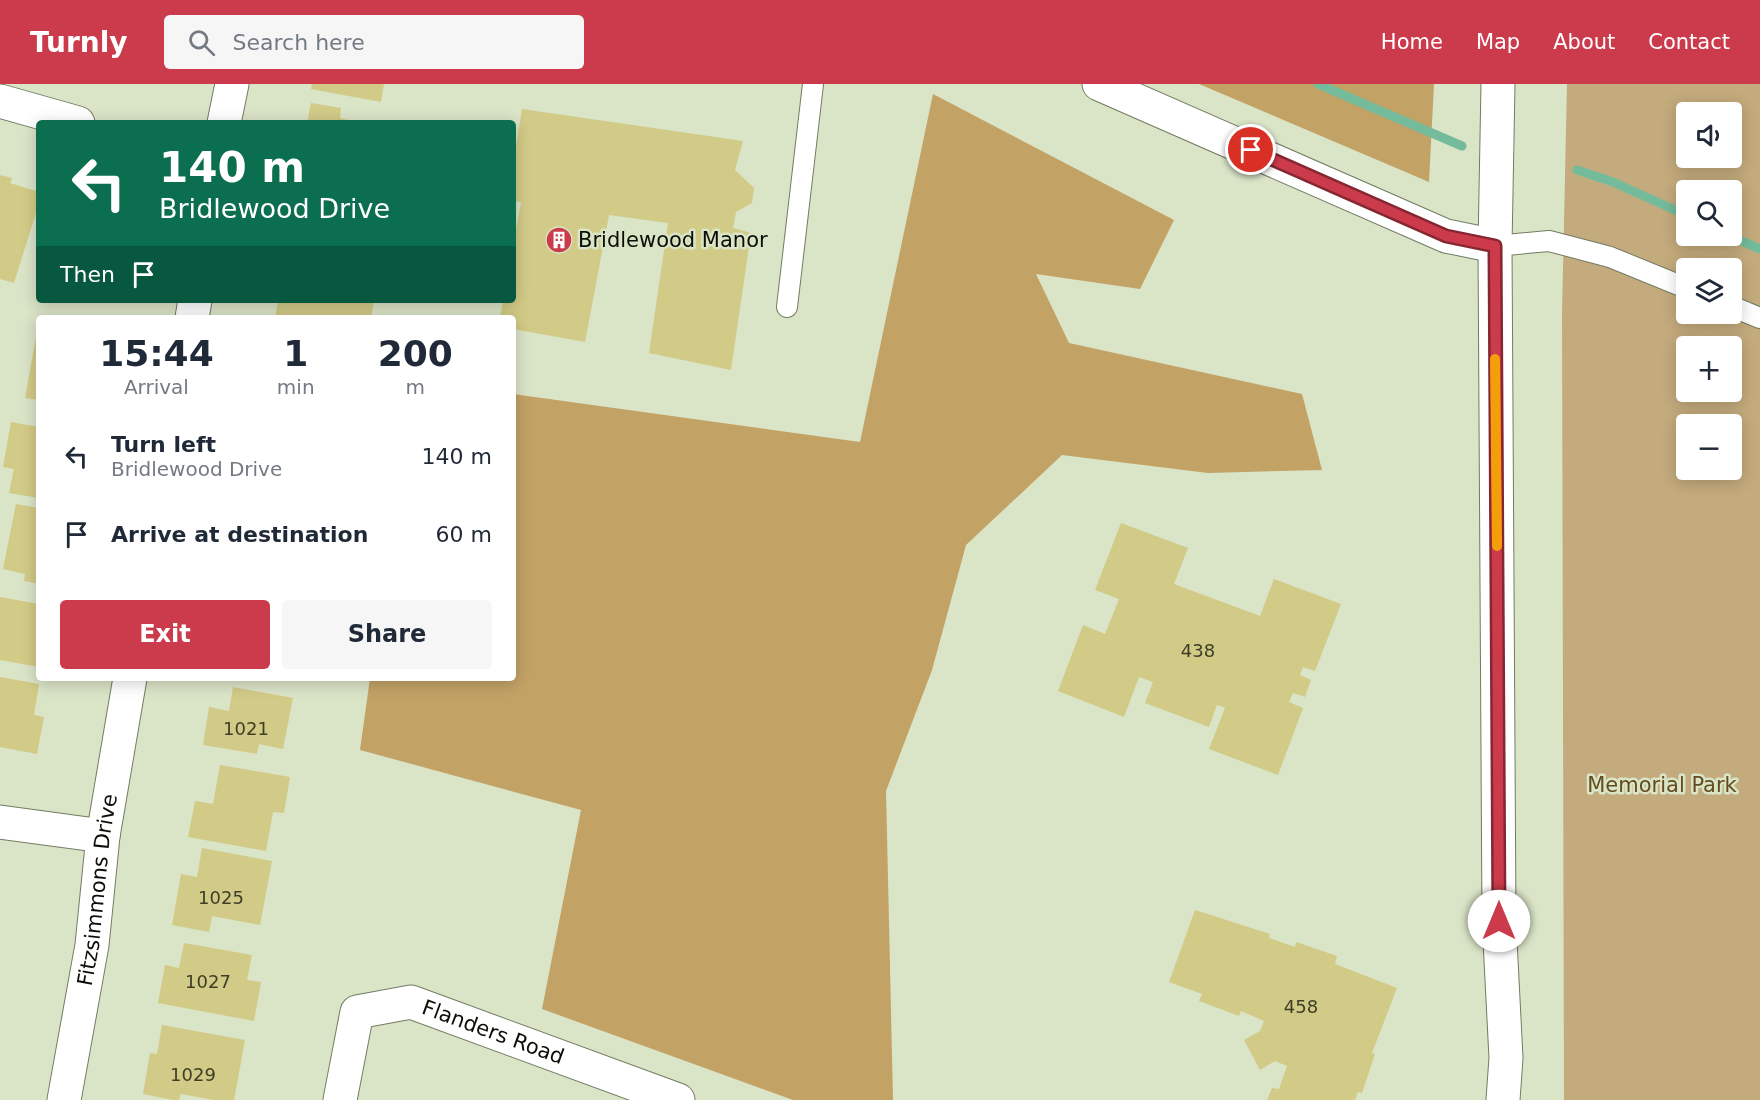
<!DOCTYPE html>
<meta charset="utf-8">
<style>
body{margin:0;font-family:"DejaVu Sans",sans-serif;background:#f6f6f7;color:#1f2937;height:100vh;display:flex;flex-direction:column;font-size:22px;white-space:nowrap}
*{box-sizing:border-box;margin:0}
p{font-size:20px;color:#747a83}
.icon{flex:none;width:33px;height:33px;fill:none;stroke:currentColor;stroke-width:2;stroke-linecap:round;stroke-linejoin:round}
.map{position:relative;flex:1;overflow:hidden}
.sheet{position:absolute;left:36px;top:231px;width:480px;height:366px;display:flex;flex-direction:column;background:#fff;border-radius:6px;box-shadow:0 3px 15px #0003}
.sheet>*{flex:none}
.hud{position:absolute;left:36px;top:36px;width:480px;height:183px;border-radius:6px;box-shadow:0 3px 15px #0003;background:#0b6e4f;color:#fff;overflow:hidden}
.fabs{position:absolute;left:1676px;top:18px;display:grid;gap:12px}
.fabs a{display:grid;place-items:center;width:66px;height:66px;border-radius:6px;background:#fff;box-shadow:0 3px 15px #0003;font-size:30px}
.pin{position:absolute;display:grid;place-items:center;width:51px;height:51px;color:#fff;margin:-26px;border:3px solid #fff;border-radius:50%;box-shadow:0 2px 6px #0007}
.me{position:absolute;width:66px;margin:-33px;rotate:0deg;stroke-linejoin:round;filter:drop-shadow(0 0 4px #0008)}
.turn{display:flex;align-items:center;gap:21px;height:126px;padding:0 24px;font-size:27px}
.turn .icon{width:78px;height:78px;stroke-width:2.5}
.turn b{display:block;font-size:42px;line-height:51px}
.then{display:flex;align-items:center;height:57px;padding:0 24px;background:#0003;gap:12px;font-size:22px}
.eta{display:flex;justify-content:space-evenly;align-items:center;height:102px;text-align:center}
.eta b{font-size:36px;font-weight:600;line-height:42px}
.action{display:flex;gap:12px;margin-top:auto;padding:12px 24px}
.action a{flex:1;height:69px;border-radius:6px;background:#cc3b4b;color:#fff;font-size:24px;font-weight:600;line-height:69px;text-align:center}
.action a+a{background:#f6f6f7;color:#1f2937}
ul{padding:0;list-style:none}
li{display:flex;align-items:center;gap:18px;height:78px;padding:0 24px}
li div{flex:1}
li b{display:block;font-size:22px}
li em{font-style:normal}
header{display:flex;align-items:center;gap:36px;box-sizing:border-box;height:84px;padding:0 30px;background:#cc3b4b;color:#fff}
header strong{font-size:28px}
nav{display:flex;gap:33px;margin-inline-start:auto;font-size:21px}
.search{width:420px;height:54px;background:#f6f6f7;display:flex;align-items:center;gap:15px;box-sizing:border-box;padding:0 21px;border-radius:6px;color:#747a83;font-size:22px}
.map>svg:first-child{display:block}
</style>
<header>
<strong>Turnly</strong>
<div class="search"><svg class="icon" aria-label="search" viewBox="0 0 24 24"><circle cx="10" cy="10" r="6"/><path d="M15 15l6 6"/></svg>Search here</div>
<nav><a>Home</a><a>Map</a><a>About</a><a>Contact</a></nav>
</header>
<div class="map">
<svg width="1760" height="1016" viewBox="0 0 1760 1016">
<rect width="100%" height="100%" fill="#dae4c7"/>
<path fill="#c4ab7d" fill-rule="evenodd" d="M 1567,0 L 1760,0 L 1760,1016 L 1564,1016 L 1562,230 ZM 1686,28 L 1731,28 L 1731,74 L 1686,74 ZM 1686,106 L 1731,106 L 1731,152 L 1686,152 ZM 1686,184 L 1731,184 L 1731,230 L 1686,230 ZM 1686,262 L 1731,262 L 1731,308 L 1686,308 ZM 1686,340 L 1731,340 L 1731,386 L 1686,386 Z"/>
<path fill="#c3a266" d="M 1199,0 L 1434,0 L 1429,98 Z
M 933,10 L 1174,136 L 1140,205 L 1036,190 L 1069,259 L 1302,310 L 1322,386 L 1208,389 L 1062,371 L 966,461 L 932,586 L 886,707 L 893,1016 L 793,1016 L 542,925 L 581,726 L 360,666 L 370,594 L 513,594 L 513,310 L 860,358 Z"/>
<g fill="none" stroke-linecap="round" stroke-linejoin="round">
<path stroke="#73bb9b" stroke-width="9" d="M 1318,0 L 1462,62
M 1577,86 L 1613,98 L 1686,131
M 1730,152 L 1760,165"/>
</g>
<path fill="#d2ca87" d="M 312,0 L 384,0 L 381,18 L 311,5 Z
M 311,19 L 341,24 L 340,34 L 360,39 L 307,39 Z
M 522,25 L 743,57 L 735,86 L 754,104 L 752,119 L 736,128 L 733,144 L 751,149 L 731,286 L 649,269 L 668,139 L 609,131 L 585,258 L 513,245 L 513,234 L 500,234 L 503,216 L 513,216 L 513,163 L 521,118 L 513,117 L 513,81 Z
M 0,91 L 12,94 L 10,99 L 39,108 L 39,119 L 14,199 L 0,195 Z
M 278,216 L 374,216 L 371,234 L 275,234 Z
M 38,242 L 39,242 L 39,316 L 25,314 Z
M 11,338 L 39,343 L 39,414 L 9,409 L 14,385 L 3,383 Z
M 16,420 L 39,424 L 39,500 L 24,497 L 25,490 L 3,485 Z
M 1121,439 L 1188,464 L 1174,500 L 1260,532 L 1274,495 L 1341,520 L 1315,587 L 1303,583 L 1300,591 L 1311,596 L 1305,613 L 1293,609 L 1289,618 L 1303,624 L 1278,691 L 1209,665 L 1225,624 L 1217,621 L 1209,643 L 1145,619 L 1153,598 L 1139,593 L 1124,633 L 1058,607 L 1083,541 L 1105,550 L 1119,515 L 1095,506 Z
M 0,513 L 39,520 L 39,583 L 0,576 Z
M 0,593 L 39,600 L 34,631 L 44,633 L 37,670 L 0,663 Z
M 233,603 L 293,614 L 283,665 L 259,660 L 257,670 L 203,661 L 209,623 L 229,627 Z
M 220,681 L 290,693 L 284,729 L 273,728 L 266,767 L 188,753 L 195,717 L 213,720 Z
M 202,764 L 272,777 L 260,841 L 212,832 L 209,848 L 172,841 L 181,790 L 197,793 Z
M 1195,826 L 1270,850 L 1269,854 L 1295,863 L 1296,858 L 1337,872 L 1335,880 L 1397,904 L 1372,969 L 1375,970 L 1362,1009 L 1358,1008 L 1355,1016 L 1267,1016 L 1272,1004 L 1279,1005 L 1287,982 L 1275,977 L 1260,986 L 1244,956 L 1260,947 L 1264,937 L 1241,927 L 1239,932 L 1199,917 L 1202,910 L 1169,898 Z
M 184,859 L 252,871 L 247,896 L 261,898 L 254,937 L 158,919 L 165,881 L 179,884 Z
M 162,941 L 245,956 L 234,1016 L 214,1016 L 181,1010 L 179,1016 L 173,1016 L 143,1010 L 150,969 L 157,970 Z"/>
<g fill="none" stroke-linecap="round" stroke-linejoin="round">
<defs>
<path id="service" d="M 1495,162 L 1549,157 L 1610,173 L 1686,204
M 1731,222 L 1760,234
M 787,223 L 813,0"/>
<g id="minor">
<path d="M 1099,0 L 1446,152 L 1495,162"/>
<path d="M 0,17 L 78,39"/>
<path d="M 224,39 L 232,0"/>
<path d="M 192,234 L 195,216"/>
<path d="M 0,738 L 103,752"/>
<path id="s1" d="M 64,1016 L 92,861 L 103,752 L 130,594"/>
<path id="s2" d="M 340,1016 L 357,928 L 411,918 L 678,1016"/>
</g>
<path id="tertiary" d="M 1498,0 L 1495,162 L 1499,837 L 1506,974 L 1503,1016"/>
</defs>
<use href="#service" stroke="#737c61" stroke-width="22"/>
<use href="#minor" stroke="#737c61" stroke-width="35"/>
<use href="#tertiary" stroke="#737c61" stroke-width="35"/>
<use href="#service" stroke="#fff" stroke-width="20"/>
<use href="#minor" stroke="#fff" stroke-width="33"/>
<use href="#tertiary" stroke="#fff" stroke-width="33"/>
</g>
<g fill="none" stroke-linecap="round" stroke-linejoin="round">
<defs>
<path id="route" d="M 1251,66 L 1446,152 L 1495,162 L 1499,837"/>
</defs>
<use href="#route" stroke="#852631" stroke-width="15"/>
<use href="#route" stroke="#cc3b4b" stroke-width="10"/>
<path stroke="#f59e0b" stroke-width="10" d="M 1495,275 L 1497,462"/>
</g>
<defs>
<symbol id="building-disc" viewBox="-11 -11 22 22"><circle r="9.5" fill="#cc3b4b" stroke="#dae4c7"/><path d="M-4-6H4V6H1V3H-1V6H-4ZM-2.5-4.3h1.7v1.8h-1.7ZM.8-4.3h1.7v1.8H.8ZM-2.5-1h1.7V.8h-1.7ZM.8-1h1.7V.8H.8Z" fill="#fff"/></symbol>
</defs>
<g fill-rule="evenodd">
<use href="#building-disc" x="544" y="141" width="30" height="30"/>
</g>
<g text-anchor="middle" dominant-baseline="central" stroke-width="5" stroke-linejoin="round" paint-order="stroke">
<g font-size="18" fill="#3e3e26">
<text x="1198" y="566">438</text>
<text x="246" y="644">1021</text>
<text x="221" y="813">1025</text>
<text x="208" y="897">1027</text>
<text x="1301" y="922">458</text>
<text x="193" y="990">1029</text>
</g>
<g font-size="21" fill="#0c0f06" stroke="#dae4c7" text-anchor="start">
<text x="578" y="156">Bridlewood Manor</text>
</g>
<g font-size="21" fill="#644c1e" stroke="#dae4c7">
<text x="1662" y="701">Memorial Park</text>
</g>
<g font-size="21" fill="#0c0f06" stroke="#dae4c7">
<text stroke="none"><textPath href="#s1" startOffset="213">Fitzsimmons Drive</textPath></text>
<text stroke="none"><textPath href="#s2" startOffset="232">Flanders Road</textPath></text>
</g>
</g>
</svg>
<div class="fabs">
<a><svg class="icon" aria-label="sound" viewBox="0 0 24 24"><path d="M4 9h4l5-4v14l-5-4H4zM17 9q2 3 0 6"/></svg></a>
<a><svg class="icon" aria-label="search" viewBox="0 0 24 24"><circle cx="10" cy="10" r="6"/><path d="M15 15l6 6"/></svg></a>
<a><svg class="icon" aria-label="layers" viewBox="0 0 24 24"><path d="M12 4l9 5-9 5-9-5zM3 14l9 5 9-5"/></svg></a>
<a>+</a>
<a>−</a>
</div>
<div class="pin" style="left:1251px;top:66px;background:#d93025"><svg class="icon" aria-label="arrive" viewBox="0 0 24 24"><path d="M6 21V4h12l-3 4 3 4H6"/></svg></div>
<svg class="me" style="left:1499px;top:837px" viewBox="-20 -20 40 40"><circle r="19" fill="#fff"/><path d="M0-13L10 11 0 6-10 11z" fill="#cc3b4b"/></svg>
<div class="hud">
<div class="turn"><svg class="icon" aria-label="left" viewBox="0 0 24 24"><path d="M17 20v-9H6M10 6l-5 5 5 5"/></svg><div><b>140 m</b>Bridlewood Drive</div></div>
<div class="then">Then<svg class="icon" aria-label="arrive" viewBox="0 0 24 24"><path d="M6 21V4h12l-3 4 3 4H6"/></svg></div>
</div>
<section class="sheet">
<div class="eta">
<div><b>15:44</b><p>Arrival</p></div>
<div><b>1</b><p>min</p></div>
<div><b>200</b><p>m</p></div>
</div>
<ul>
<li><svg class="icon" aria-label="left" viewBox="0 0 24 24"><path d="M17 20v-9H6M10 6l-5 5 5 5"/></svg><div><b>Turn left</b><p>Bridlewood Drive</p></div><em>140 m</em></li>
<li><svg class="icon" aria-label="arrive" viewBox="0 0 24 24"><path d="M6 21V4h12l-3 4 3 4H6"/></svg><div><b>Arrive at destination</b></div><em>60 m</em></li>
</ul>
<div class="action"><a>Exit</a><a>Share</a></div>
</section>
</div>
